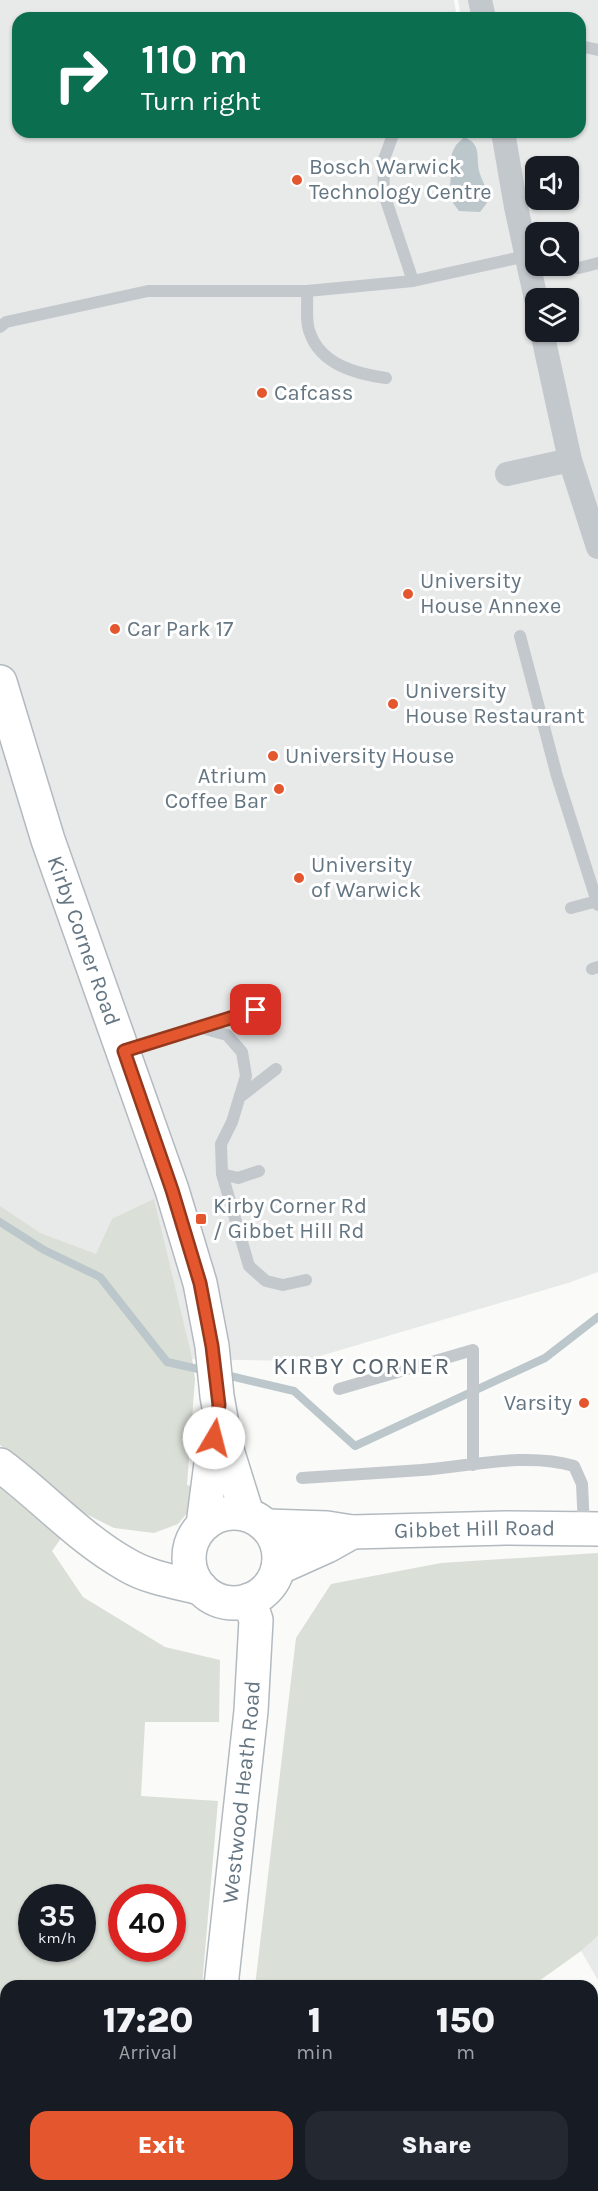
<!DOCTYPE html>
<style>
body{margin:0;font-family:Karla,sans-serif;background:#242831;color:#f1f3f6;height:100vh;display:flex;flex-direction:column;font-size:22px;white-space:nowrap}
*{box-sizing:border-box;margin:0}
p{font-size:20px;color:#9ea1a6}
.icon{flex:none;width:33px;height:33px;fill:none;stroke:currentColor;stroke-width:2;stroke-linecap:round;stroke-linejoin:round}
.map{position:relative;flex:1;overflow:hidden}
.drawer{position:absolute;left:0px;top:1980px;width:598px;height:212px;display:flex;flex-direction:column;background:#171b24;border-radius:18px 18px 0 0;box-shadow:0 2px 4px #0004}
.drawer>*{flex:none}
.hud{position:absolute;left:12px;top:12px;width:574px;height:126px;border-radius:18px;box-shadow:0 2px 4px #0004;background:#0b6e4f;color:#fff;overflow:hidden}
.fabs{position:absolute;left:525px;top:156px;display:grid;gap:12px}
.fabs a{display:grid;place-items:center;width:54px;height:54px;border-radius:12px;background:#171b24;box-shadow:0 2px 4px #0004;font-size:30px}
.speed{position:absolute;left:18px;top:1884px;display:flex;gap:12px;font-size:30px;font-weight:700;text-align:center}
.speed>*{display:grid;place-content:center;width:78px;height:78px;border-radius:50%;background:#171b24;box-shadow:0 2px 4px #0004;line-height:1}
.speed small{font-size:15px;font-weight:400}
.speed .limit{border:9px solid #d22;background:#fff;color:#111}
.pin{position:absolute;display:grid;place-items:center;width:51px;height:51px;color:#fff;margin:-26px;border-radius:12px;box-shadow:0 3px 9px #0006}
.me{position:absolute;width:66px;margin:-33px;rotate:8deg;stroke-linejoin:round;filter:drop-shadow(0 0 4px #0008)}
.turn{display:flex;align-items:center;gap:21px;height:126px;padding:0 30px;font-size:27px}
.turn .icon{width:78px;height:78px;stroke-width:2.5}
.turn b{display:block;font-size:42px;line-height:51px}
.eta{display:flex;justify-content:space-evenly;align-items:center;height:102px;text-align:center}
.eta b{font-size:36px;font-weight:800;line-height:42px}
.primary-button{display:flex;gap:12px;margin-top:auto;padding:12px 30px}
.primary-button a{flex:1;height:69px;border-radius:18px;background:#e4572e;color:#fff;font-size:24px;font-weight:800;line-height:69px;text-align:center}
.primary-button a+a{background:#242831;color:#f1f3f6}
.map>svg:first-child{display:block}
</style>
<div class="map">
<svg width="598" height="2191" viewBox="0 0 598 2191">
<rect width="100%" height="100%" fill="#fafaf8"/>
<path fill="#e8e9e9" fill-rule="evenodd" d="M 0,0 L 454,0 L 457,18 L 18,18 L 18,132 L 580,132 L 580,18 L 461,18 L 458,0 L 598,0 L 598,1272 L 568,1283 L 303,1361 L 184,1359 L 0,1215 ZM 536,166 L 568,166 L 568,200 L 536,200 ZM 536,232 L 568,232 L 568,266 L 536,266 ZM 536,298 L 568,298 L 568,332 L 536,332 Z
M 598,1936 L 598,1980 L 581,1951 Z"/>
<path fill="#dadfd7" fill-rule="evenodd" d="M 154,1199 L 192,1358 L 195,1379 L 187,1485 L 195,1487 L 188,1512 L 178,1524 L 154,1533 L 114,1528 L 76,1509 L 54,1494 L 0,1445 L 0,1206 L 40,1233 L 96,1254 L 112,1219 Z
M 0,1481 L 62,1537 L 52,1551 L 83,1597 L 165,1647 L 220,1660 L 219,1722 L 145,1722 L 141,1796 L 218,1801 L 202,1986 L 6,1986 L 6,2186 L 174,2186 L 173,2191 L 0,2191 ZM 32,1898 L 82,1898 L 82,1948 L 32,1948 ZM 122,1898 L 172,1898 L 172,1948 L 122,1948 Z
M 598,1553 L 598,1936 L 581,1951 L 532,1986 L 255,1986 L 296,1638 L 331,1584 L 441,1563 Z"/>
<path fill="#bbc7cb" d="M 464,137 C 483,144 475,159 480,174 C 483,184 488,188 489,200 L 480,212 L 459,211 L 453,203 L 450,189 L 452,153 L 456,145 Z"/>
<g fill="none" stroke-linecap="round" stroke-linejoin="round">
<path stroke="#bbc7cb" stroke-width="8" d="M 0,1222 L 44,1250 L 100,1277 L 167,1362 L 207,1371
M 222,1374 L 294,1391 L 355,1446 L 545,1358 L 598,1317"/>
<defs>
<g id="secondary">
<path id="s1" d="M 0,682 L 48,840 L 172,1190 L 200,1283 L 212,1346 L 217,1396 L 226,1447 L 247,1514"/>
<path d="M 0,1465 C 43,1497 79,1538 127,1565 C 149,1578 176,1582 201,1588"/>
<circle cx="234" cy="1558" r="45"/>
<path d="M 203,1525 L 216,1425"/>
<path id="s2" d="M 267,1526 L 327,1528 L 352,1532 L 506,1528 L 598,1529"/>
<path d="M 278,1568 L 327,1546 L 352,1532"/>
<path id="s3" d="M 221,1986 L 251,1711 L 256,1620 L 249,1600"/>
<path d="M 194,2191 L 195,2186"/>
</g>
</defs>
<use href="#secondary" stroke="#b3babf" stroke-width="36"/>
<path stroke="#c3c8cc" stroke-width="12" d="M 580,46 L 598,50
M 394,132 L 383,162 L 384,194 L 413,281
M 550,266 L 579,268 L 598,263
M 307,291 C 308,304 305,322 310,333 C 321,365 357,374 386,378
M 0,327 L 6,322 L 148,291 L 307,291 L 413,281 L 526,256 L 530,258
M 520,636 L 557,776 L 598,905
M 571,908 L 597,901
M 592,969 L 598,967
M 203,1028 L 256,1010
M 125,1051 L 202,1028 L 227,1035 L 242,1052 L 246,1076 L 232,1122 L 221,1144 L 222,1174 L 249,1266 L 266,1281 L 283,1285 L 306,1280
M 240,1097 L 276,1069
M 222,1174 L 238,1178 L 259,1171
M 339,1389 L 473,1350 L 473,1465
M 302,1478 C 342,1475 382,1473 422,1470 C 470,1466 527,1452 574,1466 L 582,1484 L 584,1527
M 447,2191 L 454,2186"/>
<path stroke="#c3c8cc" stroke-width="24" d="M 480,0 L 484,18
M 503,132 L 516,207 L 536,299
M 570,460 L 598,547
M 507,474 L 570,460 L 542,332"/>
<use href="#secondary" stroke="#fff" stroke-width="33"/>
</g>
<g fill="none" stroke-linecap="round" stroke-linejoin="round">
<defs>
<path id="route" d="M 214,1438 L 219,1405 L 212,1346 L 200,1283 L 172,1190 L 124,1051 L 256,1010"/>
</defs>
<use href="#route" stroke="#94391e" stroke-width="15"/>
<use href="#route" stroke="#e4572e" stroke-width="10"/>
</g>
<g fill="#e4572e" stroke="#fff" stroke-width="2">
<circle cx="297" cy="180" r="6"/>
<circle cx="262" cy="393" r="6"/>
<circle cx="408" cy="594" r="6"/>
<circle cx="115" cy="629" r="6"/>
<circle cx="393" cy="704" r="6"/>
<circle cx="273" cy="756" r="6"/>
<circle cx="279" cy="789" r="6"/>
<circle cx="299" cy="878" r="6"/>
<rect x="195" y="1213" width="12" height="12" rx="3"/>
<circle cx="584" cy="1403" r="6"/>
</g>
<g text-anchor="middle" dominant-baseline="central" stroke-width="6" stroke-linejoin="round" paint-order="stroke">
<g font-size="22" fill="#657683" stroke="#fff" text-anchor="start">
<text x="309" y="167">Bosch Warwick<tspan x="309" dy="25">Technology Centre</tspan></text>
<text x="274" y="393">Cafcass</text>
<text x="420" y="581">University<tspan x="420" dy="25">House Annexe</tspan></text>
<text x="127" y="629">Car Park 17</text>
<text x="405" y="691">University<tspan x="405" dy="25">House Restaurant</tspan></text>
<text x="285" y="756">University House</text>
<text x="267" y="776" text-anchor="end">Atrium<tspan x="267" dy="25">Coffee Bar</tspan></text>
<text x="311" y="865">University<tspan x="311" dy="25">of Warwick</tspan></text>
<text x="213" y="1206">Kirby Corner Rd<tspan x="213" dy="25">/ Gibbet Hill Rd</tspan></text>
<text x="572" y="1403" text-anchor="end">Varsity</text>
</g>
<g font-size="22" fill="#657683" stroke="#fff">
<text stroke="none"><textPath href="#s1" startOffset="272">Kirby Corner Road</textPath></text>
<text stroke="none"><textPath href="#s2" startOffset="208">Gibbet Hill Road</textPath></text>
<text stroke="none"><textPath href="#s3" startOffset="195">Westwood Heath Road</textPath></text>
</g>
<g font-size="24" letter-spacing="1.5" fill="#57646e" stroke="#fff">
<text x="362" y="1366">KIRBY CORNER</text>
</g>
</g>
</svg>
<div class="fabs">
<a><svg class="icon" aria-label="sound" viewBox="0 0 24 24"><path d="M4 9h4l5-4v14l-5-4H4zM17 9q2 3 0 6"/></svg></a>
<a><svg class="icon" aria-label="search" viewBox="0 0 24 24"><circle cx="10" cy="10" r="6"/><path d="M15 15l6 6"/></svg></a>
<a><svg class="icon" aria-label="layers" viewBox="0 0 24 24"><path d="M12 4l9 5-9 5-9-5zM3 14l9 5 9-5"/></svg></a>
</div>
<div class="speed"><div>35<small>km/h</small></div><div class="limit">40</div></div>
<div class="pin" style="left:256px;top:1010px;background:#d93025"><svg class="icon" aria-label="arrive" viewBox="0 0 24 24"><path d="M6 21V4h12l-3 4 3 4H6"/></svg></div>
<svg class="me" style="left:214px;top:1438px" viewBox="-20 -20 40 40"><circle r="19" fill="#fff"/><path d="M0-13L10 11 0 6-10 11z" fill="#e4572e"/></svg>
<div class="hud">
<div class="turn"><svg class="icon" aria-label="right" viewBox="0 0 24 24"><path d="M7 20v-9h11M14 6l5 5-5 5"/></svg><div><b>110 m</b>Turn right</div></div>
</div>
<section class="drawer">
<div class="eta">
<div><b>17:20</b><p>Arrival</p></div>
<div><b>1</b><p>min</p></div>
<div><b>150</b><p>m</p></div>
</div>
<div class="primary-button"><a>Exit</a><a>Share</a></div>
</section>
</div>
